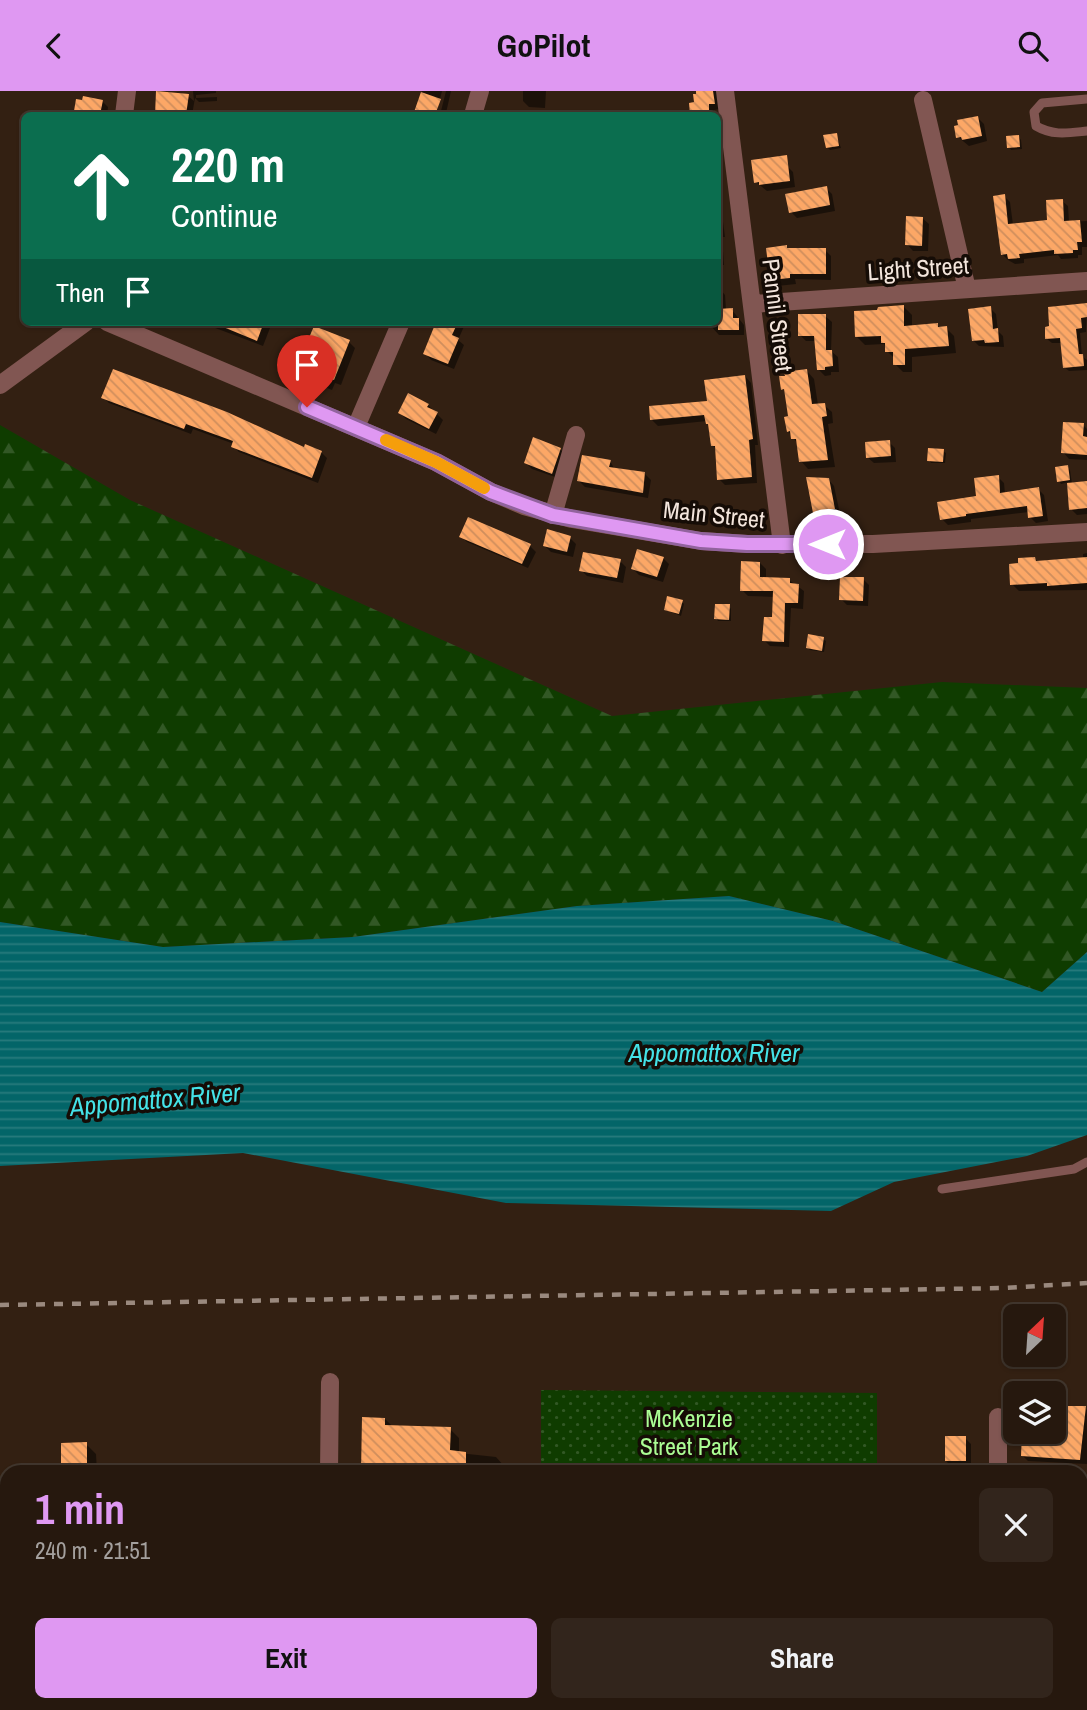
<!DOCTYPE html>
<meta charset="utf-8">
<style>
body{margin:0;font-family:"Archivo Narrow",sans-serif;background:#32251c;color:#f1f3f6;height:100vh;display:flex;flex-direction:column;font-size:26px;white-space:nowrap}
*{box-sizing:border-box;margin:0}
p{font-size:23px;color:#a4a09e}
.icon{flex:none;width:38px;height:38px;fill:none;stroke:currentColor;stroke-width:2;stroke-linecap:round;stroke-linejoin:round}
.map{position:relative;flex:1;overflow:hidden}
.panel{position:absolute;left:0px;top:1374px;width:1088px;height:247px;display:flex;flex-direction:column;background:#26180e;border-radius:21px 21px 0 0;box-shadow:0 2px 5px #0004,0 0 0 2px #42372e}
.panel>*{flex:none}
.hud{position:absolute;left:21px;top:21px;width:700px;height:214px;border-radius:10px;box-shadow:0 2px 5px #0004,0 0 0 2px #42372e;background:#0b6e4f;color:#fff;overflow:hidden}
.needle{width:46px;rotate:25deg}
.buttons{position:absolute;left:1003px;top:1213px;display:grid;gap:14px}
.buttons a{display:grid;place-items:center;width:63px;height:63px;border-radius:10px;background:#26180e;box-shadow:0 2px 5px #0004,0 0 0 2px #42372e;font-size:35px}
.pin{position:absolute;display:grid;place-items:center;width:60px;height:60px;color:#fff;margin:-72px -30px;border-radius:50% 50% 50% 0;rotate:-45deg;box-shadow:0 0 7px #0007}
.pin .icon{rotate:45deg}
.me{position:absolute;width:77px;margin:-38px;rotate:270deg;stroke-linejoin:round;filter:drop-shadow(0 0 5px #0008)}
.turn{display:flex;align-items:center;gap:24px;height:147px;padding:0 35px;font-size:32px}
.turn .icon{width:91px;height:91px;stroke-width:2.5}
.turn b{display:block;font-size:49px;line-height:60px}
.then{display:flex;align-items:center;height:66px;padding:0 35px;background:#0003;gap:14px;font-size:26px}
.round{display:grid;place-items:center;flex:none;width:74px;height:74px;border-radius:10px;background:#32251c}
.summary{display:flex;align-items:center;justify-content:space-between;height:119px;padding:0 35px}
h1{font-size:42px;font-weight:700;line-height:52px;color:#df98f2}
.primary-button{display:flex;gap:14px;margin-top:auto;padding:14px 35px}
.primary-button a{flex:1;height:80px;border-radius:10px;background:#df98f2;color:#111;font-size:28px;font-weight:700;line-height:80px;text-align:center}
.primary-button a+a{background:#32251c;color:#f1f3f6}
header{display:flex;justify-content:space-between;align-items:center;height:91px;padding:0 35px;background:#df98f2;color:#111;font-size:32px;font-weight:700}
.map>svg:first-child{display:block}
</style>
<header><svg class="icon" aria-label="back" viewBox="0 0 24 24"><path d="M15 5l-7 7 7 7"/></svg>GoPilot<svg class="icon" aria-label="search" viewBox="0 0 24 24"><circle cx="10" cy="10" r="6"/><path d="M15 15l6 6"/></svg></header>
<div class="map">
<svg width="1087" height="1619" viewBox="0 0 1087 1619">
<defs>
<pattern id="forest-firs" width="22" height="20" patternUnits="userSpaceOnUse" patternTransform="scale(1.75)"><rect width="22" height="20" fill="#0f3c00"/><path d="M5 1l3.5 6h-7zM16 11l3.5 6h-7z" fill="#325825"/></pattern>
<pattern id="park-dots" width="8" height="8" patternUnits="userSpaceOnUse" patternTransform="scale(1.75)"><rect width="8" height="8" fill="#0f3c00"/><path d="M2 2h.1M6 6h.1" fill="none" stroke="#325825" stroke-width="1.8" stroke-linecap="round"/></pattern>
<pattern id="water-rules" width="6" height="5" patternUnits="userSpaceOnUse" patternTransform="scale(1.75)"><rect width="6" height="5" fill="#036568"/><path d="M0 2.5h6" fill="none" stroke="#287b7d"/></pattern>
<pattern id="building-back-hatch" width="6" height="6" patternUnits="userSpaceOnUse" patternTransform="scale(1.75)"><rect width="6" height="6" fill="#fca766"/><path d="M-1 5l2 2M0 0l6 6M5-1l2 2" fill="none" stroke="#cf8e5d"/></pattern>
</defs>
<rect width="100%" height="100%" fill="#332012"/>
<path fill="url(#forest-firs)" d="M 0,334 L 130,409 L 612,625 L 942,591 L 1087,597 L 1087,861 L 1042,901 L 833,830 L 729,805 L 577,815 L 353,846 L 163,856 L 0,831 Z"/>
<path fill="url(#park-dots)" d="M 541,1299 L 877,1302 L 877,1381 L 541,1381 Z
M 540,1614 L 876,1614 L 876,1619 L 540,1619 Z"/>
<path fill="url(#water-rules)" d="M 729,805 L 833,830 L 1042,901 L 1087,861 L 1087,1044 L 1027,1065 L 894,1091 L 831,1120 L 506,1112 L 243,1062 L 0,1075 L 0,831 L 163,856 L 353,846 L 577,815 Z"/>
<path fill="#0007" d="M 193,0 L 216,0 L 216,2 L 196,4 L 196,7 L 217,6 L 217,10 L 199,11 L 195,7 L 192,24 L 156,24 L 158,1 L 188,5 L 194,10 Z
M 422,0 L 442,0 L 436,24 L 416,24 Z
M 446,0 L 451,0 L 446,22 L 440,24 Z
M 523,0 L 546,0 L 545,17 L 529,16 L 523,10 Z
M 697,0 L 718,0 L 720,18 L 714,19 L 714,24 L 692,24 L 691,14 L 696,13 Z
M 78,10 L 102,10 L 108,16 L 107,24 L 75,24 Z
M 978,27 L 984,33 L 987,50 L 969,55 L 958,46 Z
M 836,44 L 841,57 L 830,59 L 827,56 Z
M 1019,46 L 1021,49 L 1022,58 L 1011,59 L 1009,56 Z
M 787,75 L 793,81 L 795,96 L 767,100 L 756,91 Z
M 718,93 L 725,146 L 722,146 L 724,174 L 718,174 Z
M 826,97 L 832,103 L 835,120 L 797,127 L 791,121 Z
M 1004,105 L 1010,111 L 1013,134 L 1049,131 L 1062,110 L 1068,115 L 1069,131 L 1087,130 L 1087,156 L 1082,156 L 1082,164 L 1078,164 L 1078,167 L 1061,168 L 1058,164 L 1024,168 L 1024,172 L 1015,173 L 1008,169 L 1002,163 Z
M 922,127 L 929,133 L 928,160 L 913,160 L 907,153 Z
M 786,156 L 789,159 L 825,159 L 831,165 L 831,189 L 795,188 L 796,193 L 777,195 L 771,189 Z
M 720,198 L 725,204 L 726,219 L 732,219 L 744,234 L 744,244 L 719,244 L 709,233 L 709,231 L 718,231 L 718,199 Z
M 1087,214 L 1086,241 L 1080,242 L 1082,265 L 1087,269 L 1087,279 L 1069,280 L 1064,276 L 1062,252 L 1052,252 L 1047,248 Z
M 904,216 L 912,224 L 912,236 L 937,234 L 941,237 L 946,237 L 954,245 L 956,262 L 912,266 L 912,281 L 903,281 L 895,273 L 895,268 L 887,260 L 884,253 L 865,254 L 857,246 Z
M 990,217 L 996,223 L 998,240 L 1003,245 L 1004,256 L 979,255 L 973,249 Z
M 825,225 L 832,231 L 831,260 L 838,266 L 839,281 L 831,281 L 831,284 L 825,285 L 818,278 L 816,250 L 806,250 L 800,244 Z
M 206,231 L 268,231 L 267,233 L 270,237 L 263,255 L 210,235 Z
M 438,231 L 466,231 L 458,249 L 464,254 L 454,278 L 431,269 L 426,263 Z
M 349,251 L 355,257 L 341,294 L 335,292 L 332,299 L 302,287 L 296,281 Z
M 807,280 L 814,288 L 818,314 L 824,314 L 832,321 L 833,332 L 828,333 L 835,376 L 808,378 L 801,370 L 798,353 L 788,340 L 790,327 L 787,302 L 783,298 Z
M 745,285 L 751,292 L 758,354 L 755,354 L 757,392 L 725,394 L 719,388 L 717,358 L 713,355 L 710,335 L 707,330 L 658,335 L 652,329 L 709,311 Z
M 103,306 L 321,361 L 327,367 L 318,392 L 239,361 L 233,355 L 234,353 L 193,338 L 191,343 L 109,312 Z
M 428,314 L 443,329 L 436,343 L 406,328 L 400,322 Z
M 1083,334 L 1087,338 L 1087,369 L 1069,368 L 1063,361 Z
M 889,351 L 895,357 L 896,371 L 874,372 L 867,366 Z
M 560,358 L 566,364 L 558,387 L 532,378 L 526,372 Z
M 943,360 L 946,362 L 945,372 L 931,372 L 929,369 Z
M 610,370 L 615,379 L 645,383 L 651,389 L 648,407 L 585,396 L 578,389 Z
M 1067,376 L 1070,379 L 1072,393 L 1087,392 L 1087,423 L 1077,424 L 1071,418 L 1069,391 L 1061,393 L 1059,390 Z
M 998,386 L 1004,392 L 1005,403 L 1038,398 L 1044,404 L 1048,430 L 1036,432 L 1030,426 L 1029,421 L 971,428 L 971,431 L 948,434 L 942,428 L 978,406 Z
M 828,388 L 834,395 L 840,423 L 820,427 L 814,421 Z
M 461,445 L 530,455 L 536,461 L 528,477 L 467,451 Z
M 570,447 L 576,453 L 573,466 L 551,461 L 545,455 Z
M 1087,462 L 1087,499 L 1019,500 L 1012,493 L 1035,468 L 1039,472 L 1083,468 L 1083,463 Z
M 663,467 L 669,473 L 663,491 L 639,484 L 633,478 Z
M 620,470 L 626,476 L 623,492 L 587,485 L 581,479 Z
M 760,472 L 766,478 L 766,488 L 789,489 L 804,500 L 803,518 L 791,517 L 789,556 L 770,555 L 764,549 L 774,528 L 775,506 L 748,505 L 742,499 Z
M 863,488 L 869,494 L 868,515 L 847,514 L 841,508 Z
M 682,511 L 684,513 L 681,525 L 666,519 Z
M 729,515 L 731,518 L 731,530 L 718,530 L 716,527 Z
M 823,548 L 826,550 L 824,561 L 810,559 L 808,557 Z
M 1054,1311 L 1061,1316 L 1085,1317 L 1087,1319 L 1087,1373 L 1028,1370 L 1023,1365 L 1041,1340 L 1054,1340 Z
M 385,1328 L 393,1336 L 450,1338 L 459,1347 L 459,1362 L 496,1366 L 505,1376 L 505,1381 L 362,1381 Z
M 965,1347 L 971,1353 L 971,1376 L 952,1376 L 946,1370 Z
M 86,1353 L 96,1363 L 97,1381 L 7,1381 L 7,1451 L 6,1379 L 37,1379 L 37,1374 L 62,1374 Z
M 1082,1449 L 1087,1450 L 1087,1467 L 1082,1467 Z
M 1082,1595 L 1087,1595 L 1087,1613 L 1082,1610 Z
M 155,1614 L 225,1614 L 225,1619 L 160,1619 Z
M 265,1614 L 311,1614 L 310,1619 L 265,1619 Z
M 349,1614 L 379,1614 L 378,1619 L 349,1619 Z
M 421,1614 L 441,1614 L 440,1619 L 422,1619 Z
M 636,1614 L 659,1614 L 660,1619 L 636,1619 Z"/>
<path fill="url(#building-back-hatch)" d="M 156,0 L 189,3 L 186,24 L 155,24 Z
M 696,0 L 713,0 L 715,13 L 709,13 L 709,21 L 690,24 L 689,12 L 694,11 L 693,3 L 696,3 Z
M 421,1 L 441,8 L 435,24 L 413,24 Z
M 83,5 L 103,9 L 100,24 L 79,24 L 80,21 L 74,20 L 76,8 L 82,9 Z
M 978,25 L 982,45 L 962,49 L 961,46 L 956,47 L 954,35 L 958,34 L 957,29 Z
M 837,42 L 839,55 L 826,57 L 823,44 Z
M 1019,44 L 1020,56 L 1007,57 L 1006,45 Z
M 787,64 L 790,90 L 759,94 L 759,91 L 754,92 L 751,69 Z
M 827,95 L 830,114 L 789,122 L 785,103 Z
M 1005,103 L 1008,133 L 1047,129 L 1046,109 L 1063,108 L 1064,130 L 1080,129 L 1082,151 L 1077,151 L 1078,159 L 1073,159 L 1073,162 L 1054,163 L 1054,159 L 1019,163 L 1020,167 L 1008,168 L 1007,163 L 1001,164 L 993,105 Z
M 906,125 L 923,126 L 922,155 L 905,154 Z
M 787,154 L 787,157 L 826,157 L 826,183 L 790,183 L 790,187 L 770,189 L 766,157 Z
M 1087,212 L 1087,226 L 1081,227 L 1082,237 L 1076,238 L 1079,263 L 1083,263 L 1084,275 L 1063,277 L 1060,247 L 1045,248 L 1045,236 L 1049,235 L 1048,216 Z
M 904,214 L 904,235 L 938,232 L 938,236 L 947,235 L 949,255 L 905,258 L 905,274 L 893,274 L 893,261 L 885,261 L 885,252 L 881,252 L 881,245 L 855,246 L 854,220 L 877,219 L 878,216 Z
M 991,215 L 993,238 L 998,237 L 999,251 L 985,252 L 984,249 L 972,250 L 968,218 Z
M 733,217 L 733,227 L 739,227 L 739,239 L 718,239 L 718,218 Z
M 798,223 L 826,223 L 826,259 L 832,259 L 833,275 L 825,276 L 825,279 L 817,279 L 814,245 L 798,245 Z
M 211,231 L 264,231 L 257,250 Z
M 436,231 L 458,231 L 452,244 L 459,247 L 448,273 L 423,263 Z
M 314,235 L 350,249 L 334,289 L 329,287 L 326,294 L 294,282 Z
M 113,278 L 227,321 L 304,356 L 305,353 L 322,360 L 312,387 L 231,356 L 233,350 L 186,333 L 184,338 L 101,307 Z
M 807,278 L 812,313 L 825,312 L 827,325 L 822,326 L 828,369 L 799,371 L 796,348 L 791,348 L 790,340 L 787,341 L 784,326 L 788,325 L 784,298 L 781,299 L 779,285 L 785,285 L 784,281 Z
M 745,284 L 753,348 L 749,349 L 752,386 L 717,389 L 715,355 L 711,355 L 708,333 L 706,333 L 704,324 L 650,329 L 649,315 L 707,310 L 704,289 Z
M 408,302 L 429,313 L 427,316 L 438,321 L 429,338 L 398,322 Z
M 1063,331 L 1084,332 L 1083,345 L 1087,346 L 1087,364 L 1061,362 Z
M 533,346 L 561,357 L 552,383 L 524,372 Z
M 890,349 L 891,365 L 866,367 L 865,351 Z
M 928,357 L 944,358 L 943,371 L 927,370 Z
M 582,364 L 611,369 L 609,376 L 645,381 L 643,402 L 577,390 Z
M 1068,374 L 1070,389 L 1057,391 L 1055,376 Z
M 999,384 L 1000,402 L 1039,396 L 1043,425 L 1028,427 L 1027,415 L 966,423 L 966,425 L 940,429 L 937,411 L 976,405 L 974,387 Z
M 806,386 L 829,387 L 835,418 L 813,422 Z
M 1087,390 L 1087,417 L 1069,419 L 1067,392 Z
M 468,426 L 531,453 L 522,473 L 459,446 Z
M 547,438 L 571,445 L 567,461 L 543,455 Z
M 637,458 L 664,466 L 657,486 L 631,478 Z
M 583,461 L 621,468 L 617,487 L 579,480 Z
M 1035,466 L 1036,470 L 1087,466 L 1087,492 L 1047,495 L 1047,492 L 1010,494 L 1009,473 L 1018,472 L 1018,467 Z
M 741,470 L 760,471 L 760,486 L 790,487 L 790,492 L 799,493 L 798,512 L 785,512 L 784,551 L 762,550 L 764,526 L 772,526 L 773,500 L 740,500 Z
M 840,486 L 864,486 L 863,510 L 839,509 Z
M 667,505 L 683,509 L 679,523 L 664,519 Z
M 715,513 L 730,513 L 729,529 L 714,528 Z
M 808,543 L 824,546 L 822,560 L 806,557 Z
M 1054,1315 L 1086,1315 L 1080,1369 L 1021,1365 L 1022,1341 L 1054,1342 Z
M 362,1326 L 385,1327 L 385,1334 L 451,1336 L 450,1359 L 466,1361 L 466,1381 L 361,1381 Z
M 945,1345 L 966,1345 L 966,1370 L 945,1370 Z
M 87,1351 L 87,1381 L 61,1381 L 61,1352 Z"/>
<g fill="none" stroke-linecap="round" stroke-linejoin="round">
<path stroke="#815652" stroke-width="9" d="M 1087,8 L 1042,12 L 1034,21 L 1036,35 C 1053,45 1068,42 1087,40
M 942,1098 L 1074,1078 L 1087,1071
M 9,1619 L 9,1614
M 558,1619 L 558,1614"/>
<path stroke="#815652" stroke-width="18" d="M 725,0 L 782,454
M 923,9 L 967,198
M 124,24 L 127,0
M 473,24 L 480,0
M 752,213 L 1087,190
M 107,231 L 436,371 L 491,401 L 524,415 L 572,428 L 701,450 L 748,453 L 873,453 L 1087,441
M 0,294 L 86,231
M 356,336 L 401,231
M 553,424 L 576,344
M 329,1381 L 330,1291
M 998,1381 L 998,1326
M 1082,1403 L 1087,1403
M 325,1614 L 325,1619
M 998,1614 L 998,1619"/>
<path stroke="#9a897e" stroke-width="4.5" stroke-dasharray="9 9" stroke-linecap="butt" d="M 0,1214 L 1004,1197 L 1087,1192"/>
</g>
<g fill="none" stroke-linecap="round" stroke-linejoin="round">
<defs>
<path id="route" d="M 307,316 L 436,371 L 491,401 L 553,424 L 701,450 L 747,453 L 828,453"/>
</defs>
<use href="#route" stroke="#91639d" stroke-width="18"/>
<use href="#route" stroke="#df98f2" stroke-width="12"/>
<path stroke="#f59e0b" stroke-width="12" d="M 386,349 L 436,371 L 484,397"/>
</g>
<g text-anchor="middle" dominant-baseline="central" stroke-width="7" stroke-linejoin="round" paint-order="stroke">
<g font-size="24" fill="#f3e5dc" stroke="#150c06">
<text transform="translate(918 177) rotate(-4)">Light Street</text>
<text transform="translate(778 224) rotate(83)">Pannil Street</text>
<text transform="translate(714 423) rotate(6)">Main Street</text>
</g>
<g font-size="24" fill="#abfd94" stroke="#150c06">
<text x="689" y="1327">McKenzie<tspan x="689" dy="28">Street Park</tspan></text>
</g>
<g font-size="26" font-style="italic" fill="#44e2e7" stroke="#150c06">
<text x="714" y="961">Appomattox River</text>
<text transform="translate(155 1008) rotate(-5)">Appomattox River</text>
</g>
</g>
</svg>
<div class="buttons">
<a><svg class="needle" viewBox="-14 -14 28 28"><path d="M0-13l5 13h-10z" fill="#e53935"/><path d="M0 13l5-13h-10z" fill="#a4a09e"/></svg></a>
<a><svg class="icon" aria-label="layers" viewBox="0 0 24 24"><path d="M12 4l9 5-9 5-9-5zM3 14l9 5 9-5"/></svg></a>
</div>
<div class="pin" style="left:307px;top:316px;background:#d93025"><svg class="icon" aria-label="arrive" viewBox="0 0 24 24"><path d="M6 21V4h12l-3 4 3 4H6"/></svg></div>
<svg class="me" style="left:828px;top:453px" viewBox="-20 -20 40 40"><circle r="17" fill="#df98f2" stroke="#fff" stroke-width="3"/><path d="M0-11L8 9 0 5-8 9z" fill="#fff"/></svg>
<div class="hud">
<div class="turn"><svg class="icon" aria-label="ahead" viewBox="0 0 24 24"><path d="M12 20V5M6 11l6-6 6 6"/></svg><div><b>220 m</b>Continue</div></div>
<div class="then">Then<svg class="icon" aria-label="arrive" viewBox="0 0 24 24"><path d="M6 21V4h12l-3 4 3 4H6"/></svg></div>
</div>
<section class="panel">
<div class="summary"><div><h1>1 min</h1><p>240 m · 21:51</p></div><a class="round"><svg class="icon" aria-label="close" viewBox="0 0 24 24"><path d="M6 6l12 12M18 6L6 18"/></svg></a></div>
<div class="primary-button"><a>Exit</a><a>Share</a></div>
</section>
</div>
